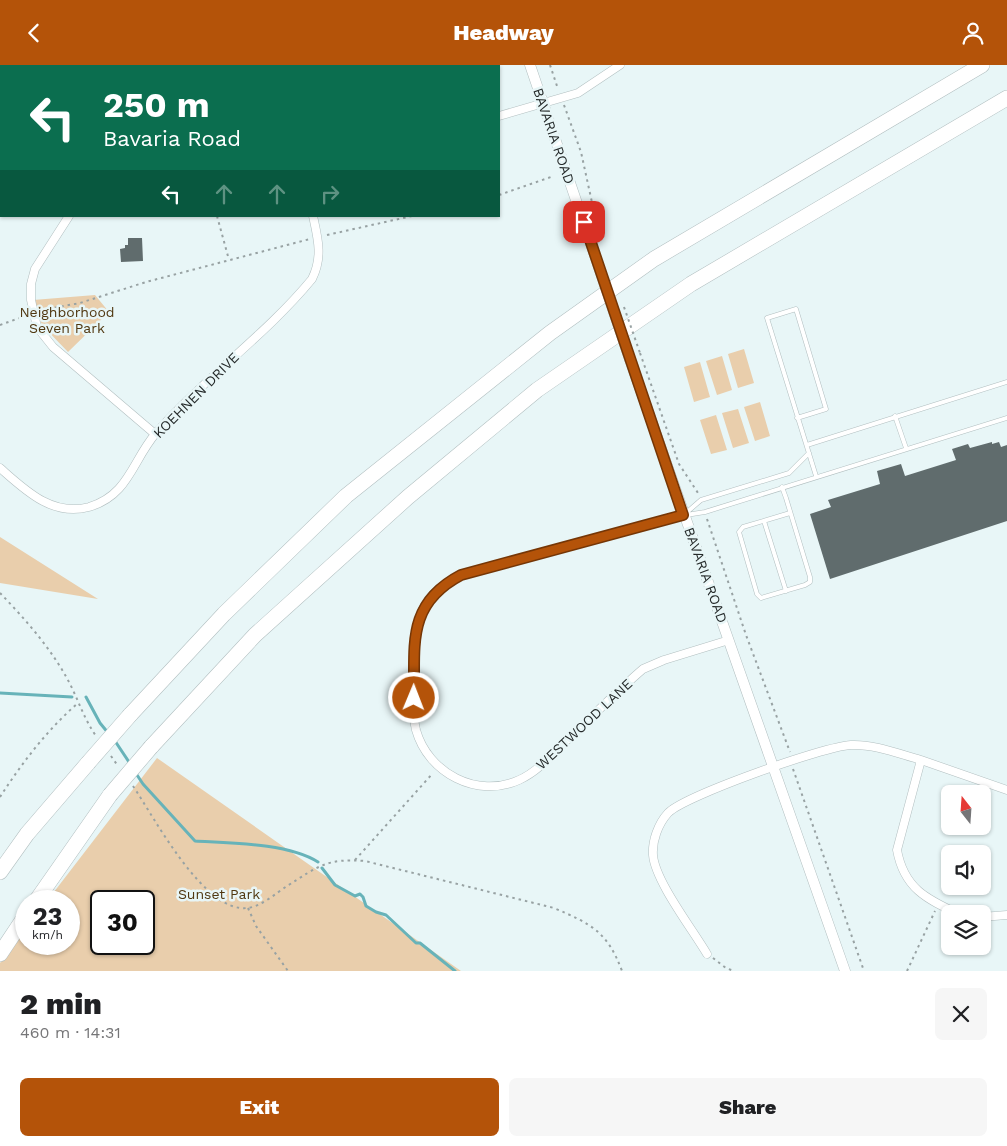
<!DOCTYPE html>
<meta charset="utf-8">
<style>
body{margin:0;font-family:"Work Sans",sans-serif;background:#f6f6f6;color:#202124;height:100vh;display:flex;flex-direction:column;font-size:19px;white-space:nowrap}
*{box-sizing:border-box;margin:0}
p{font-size:16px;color:#757577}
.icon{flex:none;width:28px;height:28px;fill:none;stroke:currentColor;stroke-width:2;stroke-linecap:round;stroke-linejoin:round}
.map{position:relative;height:906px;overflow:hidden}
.side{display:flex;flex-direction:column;background:#fff;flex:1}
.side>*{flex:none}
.hud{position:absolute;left:0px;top:0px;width:500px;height:152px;box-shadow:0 1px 4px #0004;background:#0b6e4f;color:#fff;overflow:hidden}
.needle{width:32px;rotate:343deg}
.fabs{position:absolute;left:941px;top:720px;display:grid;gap:10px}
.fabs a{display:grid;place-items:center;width:50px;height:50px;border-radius:8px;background:#fff;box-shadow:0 1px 4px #0004;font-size:25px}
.speed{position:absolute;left:15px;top:825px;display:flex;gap:10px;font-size:25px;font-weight:700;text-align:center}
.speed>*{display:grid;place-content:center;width:65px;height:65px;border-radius:50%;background:#fff;box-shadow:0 1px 4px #0004;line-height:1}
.speed small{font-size:12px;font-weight:400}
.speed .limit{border:2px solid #111;border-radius:8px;background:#fff;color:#111}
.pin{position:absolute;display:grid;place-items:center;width:42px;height:42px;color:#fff;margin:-21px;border-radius:10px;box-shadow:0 2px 8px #0006}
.me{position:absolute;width:55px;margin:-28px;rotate:1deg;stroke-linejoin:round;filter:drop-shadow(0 0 4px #0008)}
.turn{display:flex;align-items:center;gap:18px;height:105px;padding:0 20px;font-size:22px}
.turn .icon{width:65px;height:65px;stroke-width:2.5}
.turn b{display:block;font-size:35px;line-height:42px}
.lanes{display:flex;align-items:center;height:48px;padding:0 20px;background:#0003;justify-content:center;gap:25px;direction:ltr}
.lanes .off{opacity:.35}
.round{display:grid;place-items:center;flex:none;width:52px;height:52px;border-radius:8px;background:#f6f6f6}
.overview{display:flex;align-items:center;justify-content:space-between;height:85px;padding:0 20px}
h1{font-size:30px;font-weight:800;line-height:38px}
.primary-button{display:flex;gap:10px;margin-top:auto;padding:10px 20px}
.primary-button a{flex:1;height:58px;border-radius:8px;background:#b45309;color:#fff;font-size:20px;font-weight:800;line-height:58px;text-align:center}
.primary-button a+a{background:#f6f6f6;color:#202124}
header{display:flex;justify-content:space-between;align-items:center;height:65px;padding:0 20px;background:#b45309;color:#fff;font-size:22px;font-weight:800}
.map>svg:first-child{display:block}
</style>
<header><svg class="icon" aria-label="back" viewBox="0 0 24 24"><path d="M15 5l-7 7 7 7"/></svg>Headway<svg class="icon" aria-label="person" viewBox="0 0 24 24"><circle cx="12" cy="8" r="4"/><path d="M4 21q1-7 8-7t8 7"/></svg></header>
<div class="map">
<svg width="1007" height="906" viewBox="0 0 1007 906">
<rect width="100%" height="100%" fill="#e8f6f7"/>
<path fill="#e9ceac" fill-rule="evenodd" d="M 95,230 L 109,247 L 68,287 L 42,260 L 33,235 Z
M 744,284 L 754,318 L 738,323 L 728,289 Z
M 722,291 L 732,325 L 717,330 L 706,296 Z
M 700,297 L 710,332 L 694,337 L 684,302 Z
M 760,337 L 770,371 L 755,376 L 744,342 Z
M 738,344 L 749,378 L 733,383 L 722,348 Z
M 716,350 L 727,385 L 711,389 L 700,355 Z
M 0,472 L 98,534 L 0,518 Z
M 157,693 L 461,906 L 0,906 L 0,898 L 26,864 L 26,879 L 69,879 L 69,836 L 47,836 ZM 101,836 L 144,836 L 144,879 L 101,879 Z"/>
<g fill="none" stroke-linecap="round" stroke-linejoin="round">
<path stroke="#67b3b9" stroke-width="3" d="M 0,628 L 72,632
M 86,632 L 100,658 L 109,669
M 115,676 L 131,700
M 135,707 L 143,719 L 195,776 C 230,778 288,778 318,797
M 322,803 L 335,820 L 355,831 L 360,829 L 363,832 L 366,841 L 376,847 L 386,850 L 416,878 L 420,878 L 455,906"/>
</g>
<path fill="#606c6d" d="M 128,173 L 142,173 L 143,196 L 121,197 L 120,184 L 125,183 L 125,180 L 128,180 Z
M 992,377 L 992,379 L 999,377 L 1001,382 L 1007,380 L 1007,456 L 830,514 L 810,449 L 831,442 L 828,435 L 880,419 L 877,406 L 901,399 L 905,411 L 956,395 L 952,384 L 968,379 L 970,383 Z"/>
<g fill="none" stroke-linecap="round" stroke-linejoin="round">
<defs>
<path id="service" d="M 895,351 L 906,383
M 797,353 L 826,344 L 796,244 L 767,253 L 816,411
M 807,380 L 1007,317
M 782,422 L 786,433 L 810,512 L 810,517 L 805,520 L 761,533 L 757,529 L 739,467 L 743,462 L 790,448
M 686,448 L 701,435 L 789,408 L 809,388
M 686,450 L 705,447 L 1007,353
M 764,456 L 786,526"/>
<path id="minor" d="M 273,0 L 273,1
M 426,0 L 427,1
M 123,1 L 123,0
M 499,51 L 578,28 L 620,0
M 0,74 L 1,75
M 69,151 L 35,204 L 31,219 L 31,235 L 37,262 L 53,282 L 155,369
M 0,403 C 25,425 52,452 89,442 C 129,430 132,396 156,368 C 204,313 266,270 312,214 C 323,192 318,174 313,151
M 683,450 L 461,510 C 447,517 434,525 426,538 C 414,558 415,579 414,601 C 414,622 411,644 416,665 C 428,708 477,734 519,715 C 537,707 551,691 565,677 C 591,653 616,627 643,604 L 664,595 L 729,575
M 959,849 C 926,834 904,823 897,785 L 921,695 L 1007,725
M 982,852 L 1007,850
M 707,889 C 693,865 655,816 653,790 C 652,776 658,759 668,748 C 684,731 825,681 851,680 C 875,679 899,689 921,695"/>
<path id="tertiary" d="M 530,0 L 595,191
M 630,295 L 845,906"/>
<path id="motorway" d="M 130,650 L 224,549 L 346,431 L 550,268 L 654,194 L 982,0
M 151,682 L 255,570 L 408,432 L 537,325 L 691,219 L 1007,33
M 0,807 L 27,769 L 88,698
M 36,836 L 110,730
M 0,889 L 26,850"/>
</defs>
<use href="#service" stroke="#b2bfc0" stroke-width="5"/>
<use href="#minor" stroke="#b2bfc0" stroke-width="9"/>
<use href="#tertiary" stroke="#b2bfc0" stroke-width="11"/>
<use href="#motorway" stroke="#b2bfc0" stroke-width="16"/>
<path stroke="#98a2a3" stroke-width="2" stroke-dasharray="2.5 4" stroke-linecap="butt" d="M 52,0 L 52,1
M 345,0 L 345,1
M 550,0 L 558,24
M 564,40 L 581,87 L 598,165
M 0,125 L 1,123
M 499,130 L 551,112
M 217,151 L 229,195
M 327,170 L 412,151
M 42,245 L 80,238 L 146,217 L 310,174
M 0,260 L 25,251
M 640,288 L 679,399 L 698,428
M 707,454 L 746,570 L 790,687
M 0,528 C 27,556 55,588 72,623 C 80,640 85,655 96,671
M 111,691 L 118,701
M 793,704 L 864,906
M 133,721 C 154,752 204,848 247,843 C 261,842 276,828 287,821 C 319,801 327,793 365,796 L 554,843 C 591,859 607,866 622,906
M 0,732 C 22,698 47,665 78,638
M 355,795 L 433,708
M 248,843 L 256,861 L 288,906
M 713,893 L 726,903 L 734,906
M 907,906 L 935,846"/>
<use href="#service" stroke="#fff" stroke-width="4"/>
<use href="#minor" stroke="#fff" stroke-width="8"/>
<use href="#tertiary" stroke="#fff" stroke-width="10"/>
<use href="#motorway" stroke="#fff" stroke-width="15"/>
<defs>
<path id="tertiary-bridge" d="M 595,191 L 630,295"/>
<path id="motorway-bridge" d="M 88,698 L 130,650
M 110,730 L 151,682"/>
</defs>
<use href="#tertiary-bridge" stroke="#b2bfc0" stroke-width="11" stroke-linecap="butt"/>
<use href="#motorway-bridge" stroke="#b2bfc0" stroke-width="16" stroke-linecap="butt"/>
<path stroke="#98a2a3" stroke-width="2" stroke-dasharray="2.5 4" stroke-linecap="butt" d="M 624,242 L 640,288"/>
<use href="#tertiary-bridge" stroke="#fff" stroke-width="10"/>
<use href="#motorway-bridge" stroke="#fff" stroke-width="15"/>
</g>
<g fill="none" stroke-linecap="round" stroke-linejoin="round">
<defs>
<path id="route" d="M 414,633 C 415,580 406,539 461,510 L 683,450 L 584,157"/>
</defs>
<use href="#route" stroke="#753606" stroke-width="12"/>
<use href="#route" stroke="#b45309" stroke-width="9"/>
</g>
<g text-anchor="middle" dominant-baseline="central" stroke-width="5" stroke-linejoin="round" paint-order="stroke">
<g font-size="14" fill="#252a2a" stroke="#e8f6f7">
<text transform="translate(554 71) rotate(71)">BAVARIA ROAD</text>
<text transform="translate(196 330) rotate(-45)">KOEHNEN DRIVE</text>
<text transform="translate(706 510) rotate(70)">BAVARIA ROAD</text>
<text transform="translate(584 659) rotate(-43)">WESTWOOD LANE</text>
</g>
<g font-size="14" fill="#503710" stroke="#e8f6f7">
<text x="67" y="247">Neighborhood<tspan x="67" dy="16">Seven Park</tspan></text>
<text x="219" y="829">Sunset Park</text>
</g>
</g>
</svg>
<div class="fabs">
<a><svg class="needle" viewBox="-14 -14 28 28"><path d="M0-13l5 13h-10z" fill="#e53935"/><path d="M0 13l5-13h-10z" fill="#757577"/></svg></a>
<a><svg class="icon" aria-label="sound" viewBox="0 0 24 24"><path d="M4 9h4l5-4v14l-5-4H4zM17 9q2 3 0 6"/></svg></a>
<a><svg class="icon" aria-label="layers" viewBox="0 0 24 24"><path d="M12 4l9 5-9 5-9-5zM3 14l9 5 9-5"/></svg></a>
</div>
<div class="speed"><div>23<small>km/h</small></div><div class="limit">30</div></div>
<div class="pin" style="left:584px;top:157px;background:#d93025"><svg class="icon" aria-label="arrive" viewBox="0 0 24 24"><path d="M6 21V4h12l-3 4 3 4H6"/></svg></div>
<svg class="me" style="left:414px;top:633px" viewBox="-20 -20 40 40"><circle r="17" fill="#b45309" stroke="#fff" stroke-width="3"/><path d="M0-11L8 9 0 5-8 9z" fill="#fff"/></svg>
<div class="hud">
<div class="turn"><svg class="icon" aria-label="left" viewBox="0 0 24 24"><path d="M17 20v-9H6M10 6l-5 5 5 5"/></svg><div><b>250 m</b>Bavaria Road</div></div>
<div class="lanes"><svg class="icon" aria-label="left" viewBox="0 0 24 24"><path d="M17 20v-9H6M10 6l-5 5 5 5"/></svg><svg class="icon off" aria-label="ahead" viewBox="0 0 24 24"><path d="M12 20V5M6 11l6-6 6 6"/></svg><svg class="icon off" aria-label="ahead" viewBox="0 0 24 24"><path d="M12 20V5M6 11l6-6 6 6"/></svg><svg class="icon off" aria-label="right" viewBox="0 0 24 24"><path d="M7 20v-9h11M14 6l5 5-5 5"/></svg></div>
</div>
</div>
<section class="side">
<div class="overview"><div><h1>2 min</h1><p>460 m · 14:31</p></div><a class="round"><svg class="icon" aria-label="close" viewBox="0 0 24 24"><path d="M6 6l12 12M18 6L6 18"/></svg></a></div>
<div class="primary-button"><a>Exit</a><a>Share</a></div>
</section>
